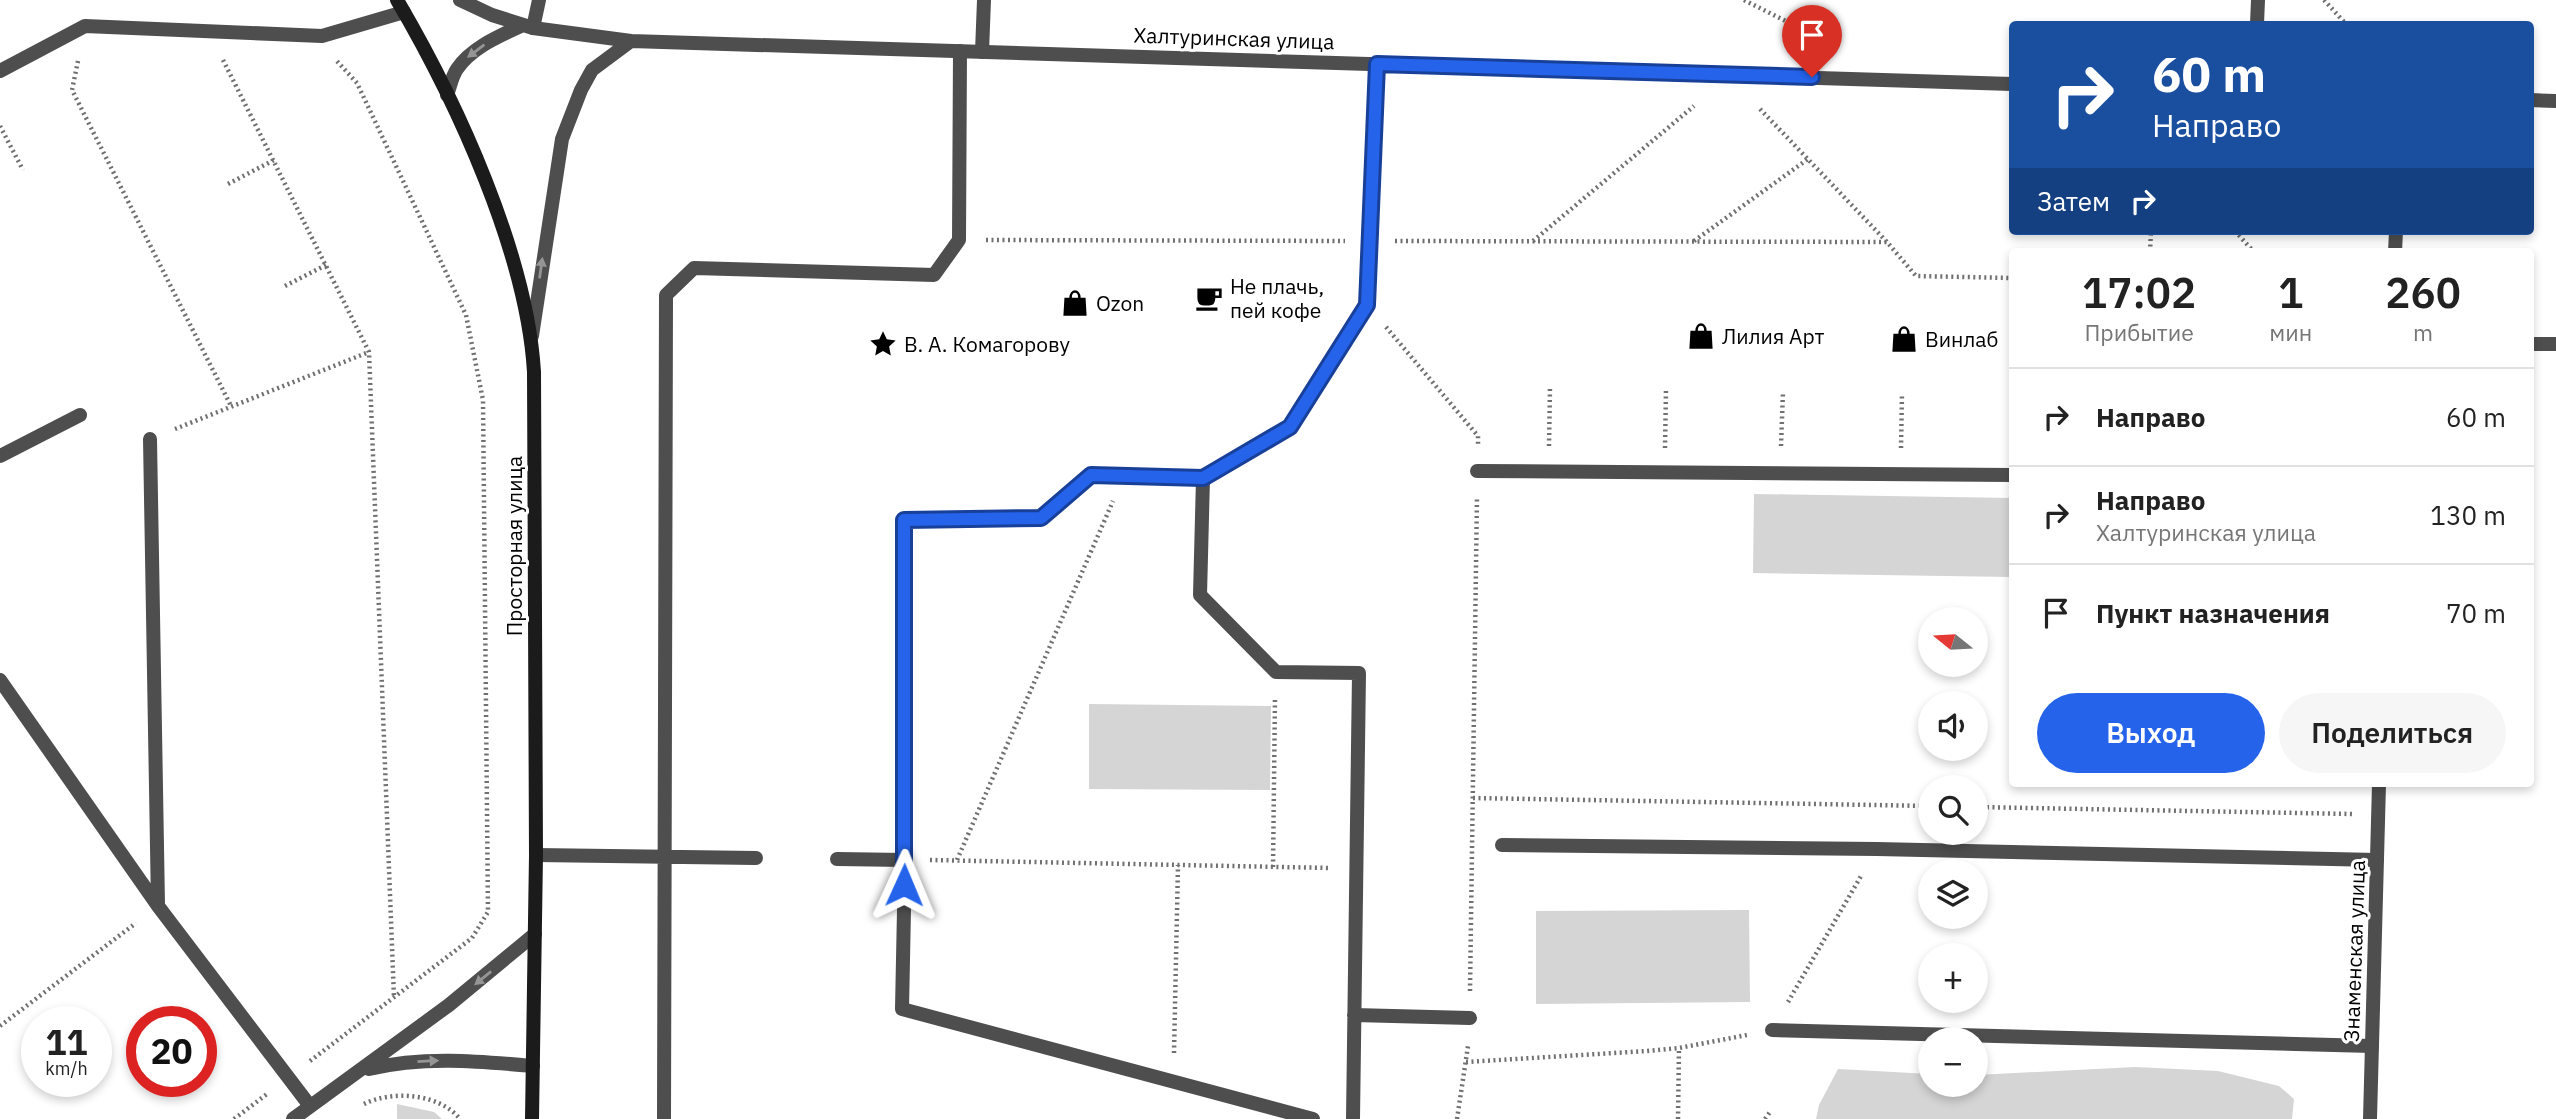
<!DOCTYPE html>
<html lang="ru">
<meta charset="utf-8">
<style>
body{margin:0;font-family:"IBM Plex Sans",sans-serif;background:#f6f6f6;color:#222;height:100vh;display:flex;flex-direction:column;font-size:26px;white-space:nowrap}
*{box-sizing:border-box;margin:0}
p{font-size:23px;color:#767676}
.icon{flex:none;width:38px;height:38px;fill:none;stroke:currentColor;stroke-width:2;stroke-linecap:round;stroke-linejoin:round}
.map{position:relative;flex:1;overflow:hidden}
.panel{position:absolute;left:2009px;top:248px;width:525px;height:539px;display:flex;flex-direction:column;background:#fff;border-radius:7px;box-shadow:0 4px 10px #0003}
.panel>*{flex:none}
.top-card{position:absolute;left:2009px;top:21px;width:525px;height:214px;border-radius:7px;box-shadow:0 4px 10px #0003;background:#1a4fa0;color:#fff;overflow:hidden}
.needle{width:46px;rotate:288deg}
.fabs{position:absolute;left:1918px;top:607px;display:grid;gap:14px}
.fabs a{display:grid;place-items:center;width:70px;height:70px;border-radius:50%;background:#fff;box-shadow:0 4px 10px #0003;font-size:35px}
.speed{position:absolute;left:21px;top:1006px;display:flex;gap:14px;font-size:35px;font-weight:700;text-align:center}
.speed>*{display:grid;place-content:center;width:91px;height:91px;border-radius:50%;background:#fff;box-shadow:0 4px 10px #0003;line-height:1}
.speed small{font-size:18px;font-weight:400}
.speed .limit{border:10px solid #d22;background:#fff;color:#111}
.pin{position:absolute;display:grid;place-items:center;width:60px;height:60px;color:#fff;margin:-72px -30px;border-radius:50% 50% 50% 0;rotate:-45deg;box-shadow:0 0 7px #0007}
.pin .icon{rotate:45deg}
.me{position:absolute;width:77px;margin:-38px;rotate:1deg;stroke-linejoin:round;filter:drop-shadow(0 0 5px #0008)}
.turn{display:flex;align-items:center;gap:24px;height:147px;padding:0 28px;font-size:32px}
.turn .icon{width:91px;height:91px;stroke-width:2.5}
.turn b{display:block;font-size:49px;line-height:60px}
.then{display:flex;align-items:center;height:66px;padding:0 28px;background:#0003;gap:14px;font-size:26px}
.eta{display:flex;justify-content:space-evenly;align-items:center;height:119px;text-align:center}
.eta b{font-size:42px;font-weight:600;line-height:49px}
.cta{display:flex;gap:14px;margin-top:auto;padding:14px 28px}
.cta a{flex:1;height:80px;border-radius:42px;background:#2563eb;color:#fff;font-size:28px;font-weight:600;line-height:80px;text-align:center}
.cta a+a{background:#f6f6f6;color:#222}
ul{padding:0;list-style:none}
li{display:flex;align-items:center;gap:21px;height:98px;padding:0 28px;border-top:2px solid #e0e0e0}
li div{flex:1}
li b{display:block;font-size:26px}
li em{font-style:normal}
.map>svg:first-child{display:block}
</style>
<div class="map">
<svg width="2556" height="1119" viewBox="0 0 2556 1119">
<rect width="100%" height="100%" fill="#fff"/>
<path fill="#d5d5d5" d="M 1754,494 L 2012,498 L 2012,577 L 1753,573 Z
M 1089,704 L 1271,706 L 1270,790 L 1089,789 Z
M 1749,910 L 1750,1002 L 1536,1004 L 1536,911 Z
M 2135,1067 L 2218,1071 L 2279,1086 L 2294,1099 L 2292,1119 L 1816,1119 L 1819,1105 L 1838,1069 L 1930,1074 L 1930,1085 L 1976,1085 L 1976,1075 Z
M 397,1104 L 434,1112 L 442,1119 L 397,1119 Z"/>
<g fill="none" stroke-linecap="round" stroke-linejoin="round">
<path stroke="#707070" stroke-width="4.5" stroke-dasharray="2 3.5" stroke-linecap="butt" d="M 1744,0 L 1829,43
M 2324,0 L 2346,24
M 223,60 L 369,352 L 394,998
M 78,61 L 72,90 L 231,406
M 1760,109 L 1887,242
M 0,126 L 23,170
M 228,184 L 274,160
M 2235,231 L 2254,252
M 986,240 L 1345,241
M 1395,241 L 1887,242 L 1916,276 L 2012,278
M 1533,241 L 1694,106
M 1694,241 L 1808,159
M 2150,252 L 2151,231
M 285,286 L 326,265
M 1386,327 L 1478,436 L 1478,445
M 175,429 L 369,352
M 1549,446 L 1550,387
M 1781,446 L 1783,391
M 1665,448 L 1666,389
M 1901,448 L 1902,393
M 1473,798 L 1930,806
M 1976,807 L 2353,814
M 930,860 L 1331,868
M 957,860 L 1113,501
M 1273,867 L 1275,697
M 1470,991 L 1477,496
M 1788,1002 L 1861,876
M 0,1026 L 136,923
M 1174,1053 L 1178,865
M 310,1061 L 472,938 L 488,912 L 483,400 L 466,315 L 357,83 L 335,59
M 1466,1062 L 1647,1051 L 1679,1048 L 1747,1035
M 364,1104 C 392,1090 439,1093 460,1119
M 234,1119 L 267,1094
M 1457,1119 L 1468,1046
M 1678,1119 L 1679,1048
M 1765,1119 L 1770,1112"/>
<path stroke="#4e4e4e" stroke-width="14" d="M 2257,24 L 2258,0
M 533,28 L 539,0
M 982,52 L 984,0
M 0,71 L 85,26 L 322,36 L 404,12
M 2530,344 L 2556,344
M 150,439 L 158,905
M 0,456 L 80,415
M 1477,471 L 2012,475
M 1203,478 L 1092,475 L 1041,518 L 904,520 L 905,860 L 902,1009 L 1313,1119
M 0,680 L 158,906 L 310,1106
M 1502,845 L 1877,849 L 2377,860
M 536,855 L 756,858
M 837,859 L 905,860
M 1354,1015 L 1470,1018
M 1772,1030 L 2372,1046
M 664,1119 L 666,295 L 694,268 L 934,275 L 959,240 L 960,51
M 1353,1119 L 1359,673 L 1276,672 L 1200,595 L 1203,478 L 1290,427 L 1367,305 L 1377,64"/>
<path stroke="#4e4e4e" stroke-width="14" d="M 2395,252 L 2396,231
M 2370,1119 L 2379,784"/>
<path stroke="#4e4e4e" stroke-width="14" d="M 460,0 L 492,15 L 533,28 L 631,41 L 2012,84
M 447,95 C 450,87 452,76 457,69 C 472,47 500,36 523,25
M 2530,100 L 2556,101
M 532,336 L 562,139 L 581,90 L 592,70 L 631,41
M 369,1069 C 423,1056 477,1061 533,1066
M 293,1119 L 449,1005 L 535,934"/>
<path stroke="#1b1b1b" stroke-width="14" d="M 397,0 C 457,102 527,254 534,372 L 536,855 L 532,1119"/>
</g>
<defs><path id="oneway-solid" d="M-6-.8H1V-3.2L6.5 0L1 3.2V.8H-6Z" transform="scale(1.75)"/></defs>
<g fill="#959595">
<use href="#oneway-solid" transform="translate(476 51) rotate(143)"/>
<use href="#oneway-solid" transform="translate(541 268) rotate(-82)"/>
<use href="#oneway-solid" transform="translate(483 978) rotate(141)"/>
<use href="#oneway-solid" transform="translate(428 1061) rotate(-3)"/>
</g>
<g fill="none" stroke-linecap="round" stroke-linejoin="round">
<defs>
<path id="route" d="M 904,885 L 904,520 L 1041,518 L 1091,475 L 1203,478 L 1290,427 L 1367,305 L 1377,64 L 1812,77"/>
</defs>
<use href="#route" stroke="#184099" stroke-width="18"/>
<use href="#route" stroke="#2563eb" stroke-width="12"/>
</g>
<defs>
<symbol id="cafe-bare" viewBox="-9 -9 18 18"><path d="M-5.5-4.5H6V0H3Q3 3.5 0 3.5H-2.5Q-5.5 3.5-5.5 0ZM3-3.2v2h1.7v-2ZM-6 4.5H4V6H-6Z" fill="#000" stroke="#fff" stroke-width="2.5" paint-order="stroke"/></symbol>
<symbol id="shop-bare" viewBox="-9 -9 18 18"><path d="M-5-2.5h2.3a2.7 3.5 0 0 1 5.4 0H5L5.5 6h-11ZM-1.5-2.5h3a1.5 2.3 0 0 0-3 0Z" fill="#000" stroke="#fff" stroke-width="2.5" paint-order="stroke"/></symbol>
<symbol id="sight-bare" viewBox="-9 -9 18 18"><path d="M0-6L1.8-2.2L6-1.7L2.9 1.2L3.7 5.4L0 3.3L-3.7 5.4L-2.9 1.2L-6-1.7L-1.8-2.2Z" fill="#000" stroke="#fff" stroke-width="2.5" paint-order="stroke"/></symbol>
</defs>
<g fill-rule="evenodd">
<use href="#cafe-bare" x="1190" y="279" width="38" height="38"/>
<use href="#shop-bare" x="1056" y="284" width="38" height="38"/>
<use href="#shop-bare" x="1682" y="317" width="38" height="38"/>
<use href="#shop-bare" x="1885" y="320" width="38" height="38"/>
<use href="#sight-bare" x="864" y="325" width="38" height="38"/>
</g>
<g text-anchor="middle" dominant-baseline="central" stroke-width="6" stroke-linejoin="round" paint-order="stroke">
<g font-size="21" fill="#000" stroke="#fff">
<text transform="translate(1234 38) rotate(2)">Халтуринская улица</text>
<text transform="translate(514 546) rotate(-90)">Просторная улица</text>
<text transform="translate(2354 951) rotate(-88)">Знаменская улица</text>
</g>
<g font-size="21" fill="#000" stroke="#fff" text-anchor="start">
<text x="1230" y="286">Не плачь,<tspan x="1230" dy="24">пей кофе</tspan></text>
<text x="1096" y="303">Ozon</text>
<text x="1722" y="336">Лилия Арт</text>
<text x="1925" y="339">Винлаб</text>
<text x="904" y="344">В. А. Комагорову</text>
</g>
</g>
</svg>
<div class="fabs">
<a><svg class="needle" viewBox="-14 -14 28 28"><path d="M0-13l5 13h-10z" fill="#e53935"/><path d="M0 13l5-13h-10z" fill="#767676"/></svg></a>
<a><svg class="icon" aria-label="sound" viewBox="0 0 24 24"><path d="M4 9h4l5-4v14l-5-4H4zM17 9q2 3 0 6"/></svg></a>
<a><svg class="icon" aria-label="search" viewBox="0 0 24 24"><circle cx="10" cy="10" r="6"/><path d="M15 15l6 6"/></svg></a>
<a><svg class="icon" aria-label="layers" viewBox="0 0 24 24"><path d="M12 4l9 5-9 5-9-5zM3 14l9 5 9-5"/></svg></a>
<a>+</a>
<a>−</a>
</div>
<div class="speed"><div>11<small>km/h</small></div><div class="limit">20</div></div>
<div class="pin" style="left:1812px;top:77px;background:#d93025"><svg class="icon" aria-label="arrive" viewBox="0 0 24 24"><path d="M6 21V4h12l-3 4 3 4H6"/></svg></div>
<svg class="me" style="left:904px;top:885px" viewBox="-20 -20 40 40"><path d="M0-17L14 15 0 8-14 15z" fill="#2563eb" stroke="#fff" stroke-width="4"/></svg>
<div class="top-card">
<div class="turn"><svg class="icon" aria-label="right" viewBox="0 0 24 24"><path d="M7 20v-9h11M14 6l5 5-5 5"/></svg><div><b>60 m</b>Направо</div></div>
<div class="then">Затем<svg class="icon" aria-label="right" viewBox="0 0 24 24"><path d="M7 20v-9h11M14 6l5 5-5 5"/></svg></div>
</div>
<section class="panel">
<div class="eta">
<div><b>17:02</b><p>Прибытие</p></div>
<div><b>1</b><p>мин</p></div>
<div><b>260</b><p>m</p></div>
</div>
<ul>
<li><svg class="icon" aria-label="right" viewBox="0 0 24 24"><path d="M7 20v-9h11M14 6l5 5-5 5"/></svg><div><b>Направо</b></div><em>60 m</em></li>
<li><svg class="icon" aria-label="right" viewBox="0 0 24 24"><path d="M7 20v-9h11M14 6l5 5-5 5"/></svg><div><b>Направо</b><p>Халтуринская улица</p></div><em>130 m</em></li>
<li><svg class="icon" aria-label="arrive" viewBox="0 0 24 24"><path d="M6 21V4h12l-3 4 3 4H6"/></svg><div><b>Пункт назначения</b></div><em>70 m</em></li>
</ul>
<div class="cta"><a>Выход</a><a>Поделиться</a></div>
</section>
</div>
